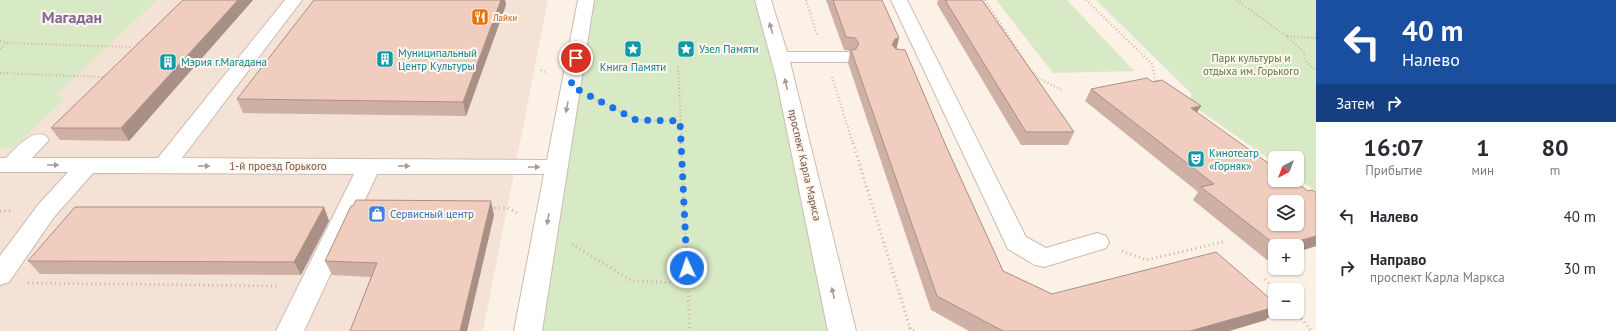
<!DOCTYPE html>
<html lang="ru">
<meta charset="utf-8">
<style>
body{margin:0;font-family:"PT Sans",sans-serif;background:#f7f7f7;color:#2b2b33;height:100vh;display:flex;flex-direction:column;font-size:15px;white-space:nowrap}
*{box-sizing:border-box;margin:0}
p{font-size:13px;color:#7c7c81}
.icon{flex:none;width:22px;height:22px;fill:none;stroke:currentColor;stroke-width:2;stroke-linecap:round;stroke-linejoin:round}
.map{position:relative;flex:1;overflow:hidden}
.details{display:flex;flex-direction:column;background:#fff;width:300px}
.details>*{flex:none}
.top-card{background:#1a4fa0;color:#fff;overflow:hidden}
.needle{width:26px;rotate:222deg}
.fabs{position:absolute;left:1268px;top:151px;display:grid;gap:8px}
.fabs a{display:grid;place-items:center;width:36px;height:36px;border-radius:6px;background:#fff;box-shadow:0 1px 3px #0004;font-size:20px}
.pin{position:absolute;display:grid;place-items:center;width:34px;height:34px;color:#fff;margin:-17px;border:2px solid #fff;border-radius:50%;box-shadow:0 1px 4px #0007}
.me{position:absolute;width:44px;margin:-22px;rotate:357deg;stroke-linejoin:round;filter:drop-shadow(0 0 3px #0008)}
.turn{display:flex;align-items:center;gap:14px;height:84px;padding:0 20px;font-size:18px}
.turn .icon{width:52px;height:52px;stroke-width:2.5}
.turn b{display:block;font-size:28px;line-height:34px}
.then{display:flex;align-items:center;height:38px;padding:0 20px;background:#0003;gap:8px;font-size:15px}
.eta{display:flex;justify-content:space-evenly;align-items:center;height:68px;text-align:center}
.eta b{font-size:24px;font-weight:700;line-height:28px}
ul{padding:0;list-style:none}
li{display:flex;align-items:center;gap:12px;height:52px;padding:0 20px}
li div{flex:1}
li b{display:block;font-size:15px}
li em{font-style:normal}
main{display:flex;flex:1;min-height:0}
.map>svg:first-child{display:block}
</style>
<main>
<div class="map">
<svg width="1316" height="331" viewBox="0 0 1316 331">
<rect width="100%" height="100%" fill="#fcf1e6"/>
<path fill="#f3e2d5" d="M 0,0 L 548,0 L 483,331 L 0,331 Z"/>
<path fill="#d8e9c5" d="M 0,0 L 157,0 L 57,94 L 65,99 L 13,148 L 0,148 Z
M 586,0 L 763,0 L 842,331 L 528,331 Z
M 996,0 L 1067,0 L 1134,71 L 1053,73 Z
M 1096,0 L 1316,0 L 1316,191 L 1297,178 L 1297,158 L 1275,158 L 1275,163 L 1198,109 L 1190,99 L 1192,94 Z"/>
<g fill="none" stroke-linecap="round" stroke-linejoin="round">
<defs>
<path id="minor" d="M 285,0 L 302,0 L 182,158 L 547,160 L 578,0 L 594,0 L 542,331 L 514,331 L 544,174 L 377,174 L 304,331 L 276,331 L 354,174 L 93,173 L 54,217 L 9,282 L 0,285 L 0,256 L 38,205 L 68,172 L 0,172 L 0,158 L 6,158 C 18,147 29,131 45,135 L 49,140 L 32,158 L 158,158 Z
M 755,0 L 771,0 L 787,52 L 846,52 L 852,53 L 855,57 L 852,61 L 846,62 L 790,62 L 856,331 L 828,331 L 776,77 Z
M 891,0 L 907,0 L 1026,237 L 1046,248 L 1097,233 L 1106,236 L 1109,242 L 1106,248 L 1044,267 L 1035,265 L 1008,249 Z"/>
</defs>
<use href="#minor" stroke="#cfbaaf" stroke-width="2"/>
<path stroke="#d6b0a2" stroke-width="2" stroke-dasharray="1 2.5" stroke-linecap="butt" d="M 806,0 L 817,35
M 985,0 L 1028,66 L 1037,77 L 1063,91
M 1086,0 L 1152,64 L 1156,84
M 1237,0 L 1286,36 L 1304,52 L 1305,60 L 1316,71
M 1287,36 L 1316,38
M 0,41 L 8,43 L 132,47
M 0,49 L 7,43
M 678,67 L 682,144
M 541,70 L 547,74
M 0,73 L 103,77
M 832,77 L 853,144
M 594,98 L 636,120 L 680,121"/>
<path stroke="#d6b0a2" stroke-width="3" stroke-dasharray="1 3.5" stroke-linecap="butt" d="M 681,143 L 690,331
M 853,143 L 911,331
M 490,208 L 508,208 L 519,214
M 0,211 L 13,211
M 572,244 L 632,281 L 688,283
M 1122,251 L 1146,260 L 1223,242
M 1265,279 L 1275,291
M 28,283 L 279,286
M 1295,312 L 1312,331
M 909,328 L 915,331"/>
<use href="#minor" fill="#fff" fill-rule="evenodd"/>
</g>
<path fill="#cfb0a4" d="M 183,0 L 253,0 L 129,141 L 60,140 L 51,128 Z
M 314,0 L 505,0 L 506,5 L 466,116 L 243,113 L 237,99 Z
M 826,0 L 882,0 L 897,49 L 946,146 L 1003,271 L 1052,294 L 1266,320 L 1229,331 L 969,331 L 931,310 L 848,63 L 850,51 L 844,50 Z
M 938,0 L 982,0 L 1074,132 L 1068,145 L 1021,145 L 937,4 Z
M 1153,82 L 1197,113 L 1316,246 L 1297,252 L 1297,246 L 1275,246 L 1275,258 L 1267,260 L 1193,200 L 1198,192 L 1085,101 L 1091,89 Z
M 324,207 L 329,221 L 301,275 L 40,274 L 28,261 Z
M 494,215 L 467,331 L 350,331 L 371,277 L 332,275 L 325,261 Z"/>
<path fill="#a99086" d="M 238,0 L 253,0 L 129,141 L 121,128 Z
M 501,0 L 505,0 L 506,5 L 466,116 L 463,102 Z
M 899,38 L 896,51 L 892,45 L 895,39 Z
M 1201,106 L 1193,119 L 1191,108 Z
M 491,201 L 494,215 L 467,331 L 460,331 Z
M 324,207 L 329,221 L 301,275 L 294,262 Z
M 1316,236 L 1316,246 L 1297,252 L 1297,246 L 1281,246 Z
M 1275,250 L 1275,258 L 1267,260 Z
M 1275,307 L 1275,310 L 1266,320 L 1229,331 L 1190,331 Z"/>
<path fill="#f1cdbf" stroke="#a99086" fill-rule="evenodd" d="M 183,0 L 238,0 L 121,128 L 51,128 Z
M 314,0 L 501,0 L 463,102 L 237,99 Z
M 833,0 L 882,0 L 899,38 L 895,39 L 892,45 L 896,49 L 905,50 L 946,146 L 1003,271 L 1052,294 L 1216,252 L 1275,303 L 1275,307 L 1190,331 L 1003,331 L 937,296 L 851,50 L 856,49 L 859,43 L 855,38 L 846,37 Z
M 945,0 L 982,0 L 1074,132 L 1026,132 Z
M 1147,78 L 1153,82 L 1162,80 L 1201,106 L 1191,108 L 1275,168 L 1275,180 L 1292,180 L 1308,191 L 1312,190 L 1316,192 L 1316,236 L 1281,246 L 1277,246 L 1201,187 L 1214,184 L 1091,89 ZM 1275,202 L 1297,202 L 1297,224 L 1275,224 Z
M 356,200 L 491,201 L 460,331 L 350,331 L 377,263 L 325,261 L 351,206 L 353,206 Z
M 75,207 L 324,207 L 294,262 L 28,261 Z"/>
<defs><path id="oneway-solid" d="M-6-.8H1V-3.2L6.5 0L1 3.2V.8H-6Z"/></defs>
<g fill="#ac9a93">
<use href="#oneway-solid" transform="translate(771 28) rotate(-106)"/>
<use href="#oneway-solid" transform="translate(786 84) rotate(-103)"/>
<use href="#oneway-solid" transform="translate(567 107) rotate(100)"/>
<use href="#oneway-solid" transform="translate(53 165)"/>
<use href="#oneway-solid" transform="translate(204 166)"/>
<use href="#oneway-solid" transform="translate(404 166)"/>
<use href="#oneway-solid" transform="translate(534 167)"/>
<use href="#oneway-solid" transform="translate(548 219) rotate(100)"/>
<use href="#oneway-solid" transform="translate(833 293) rotate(-103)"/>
</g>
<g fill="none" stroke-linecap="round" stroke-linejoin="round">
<path stroke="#1a73e8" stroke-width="7" stroke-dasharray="0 12.6" d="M 576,58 L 571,86 L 636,120 L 680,121 L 687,268"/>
</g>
<defs>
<symbol id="restaurant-square" viewBox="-11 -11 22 22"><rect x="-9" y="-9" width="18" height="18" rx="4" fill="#e8710a" stroke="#fff6ed"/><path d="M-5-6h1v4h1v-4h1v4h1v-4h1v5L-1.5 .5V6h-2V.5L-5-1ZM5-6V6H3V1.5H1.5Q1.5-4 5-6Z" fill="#fff"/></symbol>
<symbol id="sight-square" viewBox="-11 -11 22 22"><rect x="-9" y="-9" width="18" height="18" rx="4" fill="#0f9aa8" stroke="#fff6ed"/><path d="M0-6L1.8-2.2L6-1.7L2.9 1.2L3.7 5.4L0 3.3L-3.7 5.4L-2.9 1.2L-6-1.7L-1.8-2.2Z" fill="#fff"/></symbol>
<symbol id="building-square" viewBox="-11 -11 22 22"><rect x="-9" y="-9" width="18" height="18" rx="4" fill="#0f9aa8" stroke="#fff6ed"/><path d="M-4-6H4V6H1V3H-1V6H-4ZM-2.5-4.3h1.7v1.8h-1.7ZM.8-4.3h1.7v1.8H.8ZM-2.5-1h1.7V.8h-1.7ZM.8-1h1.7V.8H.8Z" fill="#fff"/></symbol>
<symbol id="theatre-square" viewBox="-11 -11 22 22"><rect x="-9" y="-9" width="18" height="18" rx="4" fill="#0f9aa8" stroke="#fff6ed"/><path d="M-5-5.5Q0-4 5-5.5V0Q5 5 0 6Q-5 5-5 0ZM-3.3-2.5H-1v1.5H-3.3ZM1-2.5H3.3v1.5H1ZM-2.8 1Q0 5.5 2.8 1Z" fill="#fff"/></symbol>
<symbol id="shop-square" viewBox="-11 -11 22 22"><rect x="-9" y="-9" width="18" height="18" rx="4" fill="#3f7fe0" stroke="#fff6ed"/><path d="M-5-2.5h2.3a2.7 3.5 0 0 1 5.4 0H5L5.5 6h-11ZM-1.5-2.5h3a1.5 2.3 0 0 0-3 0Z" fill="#fff"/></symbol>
</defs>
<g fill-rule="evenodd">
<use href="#restaurant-square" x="470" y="7" width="20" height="20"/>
<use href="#sight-square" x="623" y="39" width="20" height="20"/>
<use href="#sight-square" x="676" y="39" width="20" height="20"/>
<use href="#building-square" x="375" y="49" width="20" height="20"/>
<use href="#building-square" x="158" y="52" width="20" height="20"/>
<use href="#theatre-square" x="1186" y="149" width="20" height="20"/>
<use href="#shop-square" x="367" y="204" width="20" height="20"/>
</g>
<g text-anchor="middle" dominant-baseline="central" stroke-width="4" stroke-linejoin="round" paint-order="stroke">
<g font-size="9" fill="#c56008" stroke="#fff6ed" text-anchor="start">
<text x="493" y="17">Лайки</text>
</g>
<g font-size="11" fill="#0d838f" stroke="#fff6ed" text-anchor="start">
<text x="699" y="49">Узел Памяти</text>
<text x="398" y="53">Муниципальный<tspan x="398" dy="13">Центр Культуры</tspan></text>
<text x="181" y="62">Мэрия г.Магадана</text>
<text x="633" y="67" text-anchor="middle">Книга Памяти</text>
<text x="1209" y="153">Кинотеатр<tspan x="1209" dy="13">«Горняк»</tspan></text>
</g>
<g font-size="11" fill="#5a7a43" stroke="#fff6ed">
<text x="1251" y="58">Парк культуры и<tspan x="1251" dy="13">отдыха им. Горького</tspan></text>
</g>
<g font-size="11" fill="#75564b" stroke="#fff6ed">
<text transform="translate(805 165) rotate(77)">проспект Карла Маркса</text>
<text x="278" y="166">1-й проезд Горького</text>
</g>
<g font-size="11" fill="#366cbe" stroke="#fff6ed" text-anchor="start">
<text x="390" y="214">Сервисный центр</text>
</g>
<g font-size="16" font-weight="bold" fill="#826798" stroke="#fff6ed">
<text x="72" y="17">Магадан</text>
</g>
</g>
</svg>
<div class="fabs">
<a><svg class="needle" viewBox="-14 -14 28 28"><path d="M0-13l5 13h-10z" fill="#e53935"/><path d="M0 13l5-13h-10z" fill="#7c7c81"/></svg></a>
<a><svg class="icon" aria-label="layers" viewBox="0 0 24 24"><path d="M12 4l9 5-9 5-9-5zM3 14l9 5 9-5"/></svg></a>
<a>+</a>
<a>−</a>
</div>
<div class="pin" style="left:576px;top:58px;background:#d93025"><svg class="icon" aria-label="arrive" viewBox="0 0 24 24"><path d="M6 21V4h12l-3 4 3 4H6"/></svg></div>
<svg class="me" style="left:687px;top:268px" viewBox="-20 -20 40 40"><circle r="17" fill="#1a73e8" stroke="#fff" stroke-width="3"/><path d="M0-11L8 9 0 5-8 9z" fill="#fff"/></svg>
</div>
<section class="details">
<div class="top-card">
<div class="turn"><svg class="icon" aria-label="left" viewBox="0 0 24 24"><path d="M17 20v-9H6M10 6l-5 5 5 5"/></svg><div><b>40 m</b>Налево</div></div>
<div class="then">Затем<svg class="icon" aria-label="right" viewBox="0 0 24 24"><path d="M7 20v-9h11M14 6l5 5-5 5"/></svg></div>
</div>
<div class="eta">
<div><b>16:07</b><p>Прибытие</p></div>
<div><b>1</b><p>мин</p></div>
<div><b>80</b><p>m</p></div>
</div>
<ul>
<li><svg class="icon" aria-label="left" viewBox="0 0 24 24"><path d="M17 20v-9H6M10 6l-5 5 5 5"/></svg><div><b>Налево</b></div><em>40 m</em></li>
<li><svg class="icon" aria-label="right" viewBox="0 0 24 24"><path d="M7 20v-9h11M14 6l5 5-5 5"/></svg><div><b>Направо</b><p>проспект Карла Маркса</p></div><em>30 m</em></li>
</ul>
</section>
</main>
